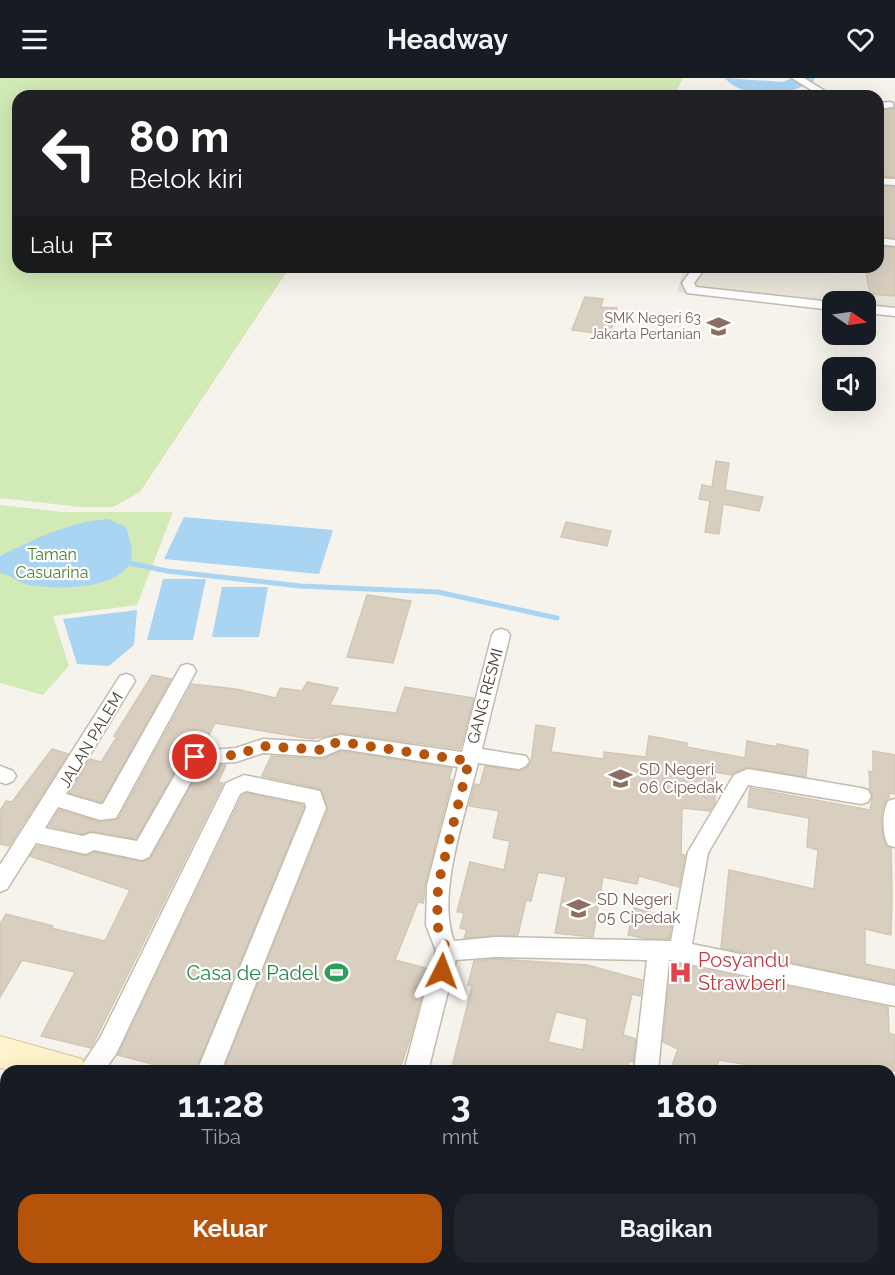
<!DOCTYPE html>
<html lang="id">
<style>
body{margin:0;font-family:Raleway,sans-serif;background:#20242c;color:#f1f3f6;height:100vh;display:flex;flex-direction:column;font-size:22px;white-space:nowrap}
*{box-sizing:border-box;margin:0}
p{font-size:20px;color:#9ea1a6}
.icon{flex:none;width:33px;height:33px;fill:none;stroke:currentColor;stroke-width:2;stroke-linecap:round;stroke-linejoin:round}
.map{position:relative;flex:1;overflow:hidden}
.sheet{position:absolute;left:0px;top:987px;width:896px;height:210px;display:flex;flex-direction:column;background:#171b24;border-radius:18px 18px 0 0;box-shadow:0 6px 24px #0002}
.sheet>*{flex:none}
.hud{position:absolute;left:12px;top:12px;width:872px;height:183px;border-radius:18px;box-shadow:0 6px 24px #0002;background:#202124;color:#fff;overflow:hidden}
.needle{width:39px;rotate:103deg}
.controls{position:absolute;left:822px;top:213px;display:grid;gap:12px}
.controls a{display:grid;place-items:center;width:54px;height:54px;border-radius:12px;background:#171b24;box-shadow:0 6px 24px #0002;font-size:30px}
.pin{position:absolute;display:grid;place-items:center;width:51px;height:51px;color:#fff;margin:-26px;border:3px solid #fff;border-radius:50%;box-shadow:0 2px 6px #0007}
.me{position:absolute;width:66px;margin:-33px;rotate:3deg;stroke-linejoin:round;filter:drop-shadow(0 0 4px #0008)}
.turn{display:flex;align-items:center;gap:21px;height:126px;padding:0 18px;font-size:27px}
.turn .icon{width:78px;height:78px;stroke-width:2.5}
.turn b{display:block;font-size:42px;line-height:51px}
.then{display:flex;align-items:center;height:57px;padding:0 18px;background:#0003;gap:12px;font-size:22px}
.eta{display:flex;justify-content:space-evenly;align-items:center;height:102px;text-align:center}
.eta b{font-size:36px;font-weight:700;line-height:42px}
.button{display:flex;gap:12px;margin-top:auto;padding:12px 18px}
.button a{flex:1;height:69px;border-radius:18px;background:#b45309;color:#fff;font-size:24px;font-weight:700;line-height:69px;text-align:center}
.button a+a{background:#20242c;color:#f1f3f6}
header{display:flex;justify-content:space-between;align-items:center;height:78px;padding:0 18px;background:#171b24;font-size:27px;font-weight:700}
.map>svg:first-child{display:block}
</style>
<header><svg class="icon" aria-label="menu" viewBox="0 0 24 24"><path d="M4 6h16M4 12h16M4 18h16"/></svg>Headway<svg class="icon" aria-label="heart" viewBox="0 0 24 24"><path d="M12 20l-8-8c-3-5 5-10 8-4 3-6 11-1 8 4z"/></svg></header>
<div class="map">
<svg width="895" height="1197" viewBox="0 0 895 1197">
<rect width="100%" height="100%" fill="#f6f3ec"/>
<path fill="#eae5da" d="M 878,99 L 895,101 L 895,239 L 866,235 L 866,224 L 832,224 L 832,232 L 677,214 L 684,189 L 878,189 Z"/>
<path fill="#d2eab5" d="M 0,0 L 683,0 L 674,18 L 18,18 L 18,189 L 290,189 L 140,414 L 113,429 L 81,429 L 0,420 Z
M 0,427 L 63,434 L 173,434 L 137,527 L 53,538 L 69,588 L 43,617 L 0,605 Z"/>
<path fill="#a9d4f2" d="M 184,439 L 333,452 L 319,496 L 164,481 Z
M 108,441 L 126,449 C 129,460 135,474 130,485 C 115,513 52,512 25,506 C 15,503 11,496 0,495 L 0,478 C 35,461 69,444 108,441 Z
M 163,501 L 206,501 L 193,562 L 147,562 Z
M 222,509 L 268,509 L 259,559 L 212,559 Z
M 137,532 L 134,567 L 109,588 L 77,586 L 63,541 Z"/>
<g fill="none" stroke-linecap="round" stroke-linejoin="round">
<path stroke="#a9d4f2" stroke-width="5" d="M 124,484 L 167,493 L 300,508 L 438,514 L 557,540"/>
<path fill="#a9d4f2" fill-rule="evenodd" d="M 725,0 L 783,4 L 792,0 L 815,0 L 813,4 C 804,7 794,13 785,14 C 767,16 737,16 725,0 Z"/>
</g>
<path fill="#d8cfc1" stroke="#d3c7b4" stroke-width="1.5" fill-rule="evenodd" d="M 895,30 L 895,99 L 882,98 L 878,75 L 878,33 Z
M 878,109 L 895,109 L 895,160 L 878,158 Z
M 878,168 L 895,170 L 895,218 L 870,216 L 865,189 L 878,189 Z
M 585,219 L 603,221 L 601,229 L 617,230 L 610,257 L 572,252 Z
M 716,383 L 729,385 L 725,412 L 763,419 L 759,433 L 723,426 L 719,456 L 705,454 L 710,423 L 699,421 L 702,407 L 712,409 Z
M 566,444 L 611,453 L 607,468 L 561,459 Z
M 367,517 L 411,523 L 393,585 L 347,579 Z
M 152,597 L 171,601 L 102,724 L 69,715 L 90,681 L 101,684 L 117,659 L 114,658 Z
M 307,604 L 338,610 L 330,627 L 396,635 L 405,609 L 474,620 L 460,671 L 341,655 L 311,661 L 215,645 L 202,671 L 186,673 L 136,761 L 91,753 L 83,756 L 49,748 L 59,732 L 99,744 L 118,741 L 192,606 L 236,611 L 276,620 L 280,610 L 302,613 Z
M 536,647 L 555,650 L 551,674 L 604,681 L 604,674 L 646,679 L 649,658 L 687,665 L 687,669 L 745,680 L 747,663 L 777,669 L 777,666 L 808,672 L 806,699 L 748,689 L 731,697 L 715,694 L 715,724 L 710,733 L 682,730 L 681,776 L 685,777 L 679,809 L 639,798 L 637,806 L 603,799 L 593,859 L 555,855 L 566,799 L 538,794 L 531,823 L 526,822 L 518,857 L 464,860 L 467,852 L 460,850 L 464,835 L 457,834 L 470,784 L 504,792 L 510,763 L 493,760 L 499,733 L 469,728 L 475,706 L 480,707 L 485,688 L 519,693 L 528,689 L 531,684 Z
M 52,671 L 68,676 L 9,768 L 0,766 L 0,733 L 6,723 L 12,724 Z
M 341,673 L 452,690 L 449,701 L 452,702 L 425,806 L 424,820 L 423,825 L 418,824 L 395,882 L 429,891 L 410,961 L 399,993 L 223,993 L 328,731 L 320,711 L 262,698 L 271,678 L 322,681 Z
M 873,673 L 895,677 L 895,716 L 889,715 L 889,720 L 886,722 L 882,732 L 881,745 L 884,763 L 886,768 L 891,770 L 892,817 L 891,857 L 865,851 L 865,886 L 895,892 L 895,906 L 721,870 L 729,792 L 814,811 L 818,772 L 807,769 L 809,740 L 748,729 L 750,710 L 870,732 L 873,717 L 870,711 L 869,693 L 873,694 Z
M 226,687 L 218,705 L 223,705 L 91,970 L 41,958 L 75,894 L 22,882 L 0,919 L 0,846 L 6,836 L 53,848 L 51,850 L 105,863 L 130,812 L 30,778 L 37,768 L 86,778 L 94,774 L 143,784 L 151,780 L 202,688 Z
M 246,715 L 303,727 L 304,730 L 195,993 L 178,993 L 118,977 L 242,718 Z
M 634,830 L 673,840 L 669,861 L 642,860 L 628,857 Z
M 495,881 L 587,887 L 642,902 L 640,918 L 632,916 L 623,957 L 636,961 L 633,984 L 629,983 L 627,993 L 451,993 L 472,908 L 468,907 L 474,883 ZM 556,934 L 587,941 L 583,972 L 548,964 Z
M 671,885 L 888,929 L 889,955 L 895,957 L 895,993 L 785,993 L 719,982 L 715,993 L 670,993 L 678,971 L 663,964 Z"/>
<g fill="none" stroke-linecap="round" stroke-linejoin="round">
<defs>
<path id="street" d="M 792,0 L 804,0 L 833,18 L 821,18 Z
M 890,24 L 893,25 L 893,29 L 878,31 L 878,25 Z
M 878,100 L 895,101 L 895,107 L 878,106 Z
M 878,160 L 895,162 L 895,168 L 878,166 Z
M 694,189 L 706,189 L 694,205 L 696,209 L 832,224 L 832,232 L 687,215 L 682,205 Z
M 866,227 L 895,230 L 895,238 L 866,235 Z
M 501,551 L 507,553 L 510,557 L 482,671 L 526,678 L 529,683 L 526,688 L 519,691 L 478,685 C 466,734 436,816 454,863 L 495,859 L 671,863 L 688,774 L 734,697 L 748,691 L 861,710 L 868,712 L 871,718 L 868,724 L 861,726 L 748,707 L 708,775 L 692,866 L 895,908 L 895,928 L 669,882 L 658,993 L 634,993 L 647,882 L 495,879 L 456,882 L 428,993 L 404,993 L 436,873 L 426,847 L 427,807 L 458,689 L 341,671 L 322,679 L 263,675 L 236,684 L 201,686 L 149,779 L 142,782 L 94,772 L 86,776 L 36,765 L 7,811 L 0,814 L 0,787 L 120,598 L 126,596 L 132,598 L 135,603 L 66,716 L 100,726 L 103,726 L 181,588 L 187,586 L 193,588 L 196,593 L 116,740 L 100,742 L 58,729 L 45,750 L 83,758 L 91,755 L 137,763 L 188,674 L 236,670 L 263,661 L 318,664 L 323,661 L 341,657 L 462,674 L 492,557 L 495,553 Z
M 0,688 L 13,693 L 16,698 L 13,703 L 6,706 L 0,704 Z
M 244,697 L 320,713 L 326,730 L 221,993 L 197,993 L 306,730 L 305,725 L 246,713 L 240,716 L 116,976 L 104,993 L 78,993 L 100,960 L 226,705 Z
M 895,721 L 895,769 L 888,767 C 882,756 882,734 888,723 Z
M 6,1129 L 6,1164 L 0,1166 L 0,1131 Z
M 180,1191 L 206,1191 L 204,1197 L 178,1197 Z
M 292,1191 L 318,1191 L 316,1197 L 290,1197 Z
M 582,1191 L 608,1191 L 606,1197 L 580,1197 Z"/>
<path id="secondary" d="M 0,958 L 82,981 L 87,993 L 11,993 L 0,990 Z
M 545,1191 L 587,1191 L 590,1197 L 548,1197 Z"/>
</defs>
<use href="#street" stroke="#c2bbae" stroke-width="3"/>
<use href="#secondary" stroke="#d6c79b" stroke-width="2"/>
<use href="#street" fill="#fff" fill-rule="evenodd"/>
<use href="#secondary" fill="#fff3cd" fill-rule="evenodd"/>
</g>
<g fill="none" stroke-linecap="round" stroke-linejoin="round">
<path stroke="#b45309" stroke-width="10" stroke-dasharray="0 18" d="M 195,679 L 236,677 L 263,668 L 322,672 L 330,666 L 341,664 L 469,683 L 438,807 L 437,847 L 447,873 L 442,893"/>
</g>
<defs>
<symbol id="school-bare" viewBox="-9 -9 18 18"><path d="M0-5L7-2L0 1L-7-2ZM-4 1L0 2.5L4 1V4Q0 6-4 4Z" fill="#8d6e63" stroke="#fff" stroke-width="2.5" paint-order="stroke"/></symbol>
<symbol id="hospital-bare" viewBox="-9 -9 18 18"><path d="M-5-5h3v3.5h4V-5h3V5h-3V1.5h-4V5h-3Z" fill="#e0444e" stroke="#fff" stroke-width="2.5" paint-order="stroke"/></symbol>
<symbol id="stadium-bare" viewBox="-9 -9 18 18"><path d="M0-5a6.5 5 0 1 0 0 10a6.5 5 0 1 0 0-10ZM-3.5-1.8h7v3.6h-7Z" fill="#2e9e5b" stroke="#fff" stroke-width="2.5" paint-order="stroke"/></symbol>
</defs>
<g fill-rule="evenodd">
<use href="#school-bare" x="702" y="232" width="33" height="33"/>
<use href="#school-bare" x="604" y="684" width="33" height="33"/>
<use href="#school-bare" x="562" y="814" width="33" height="33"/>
<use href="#hospital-bare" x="664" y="878" width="33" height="33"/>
<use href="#stadium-bare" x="320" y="878" width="33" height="33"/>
</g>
<g text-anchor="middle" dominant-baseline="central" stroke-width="4.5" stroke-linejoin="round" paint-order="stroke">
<g font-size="14" fill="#785e54" stroke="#fff" text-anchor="end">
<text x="701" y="240">SMK Negeri 63<tspan x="701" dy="16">Jakarta Pertanian</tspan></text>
</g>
<g font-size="16" fill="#4a7f2a" stroke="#fff">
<text x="52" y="476">Taman<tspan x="52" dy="18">Casuarina</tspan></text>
</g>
<g font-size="16" fill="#4b4439" stroke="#fff">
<text transform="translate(485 618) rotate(-75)">GANG RESMI</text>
<text transform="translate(91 662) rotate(-59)">JALAN PALEM</text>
</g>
<g font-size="16" fill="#785e54" stroke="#fff" text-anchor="start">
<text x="639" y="691">SD Negeri<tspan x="639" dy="18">06 Cipedak</tspan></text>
<text x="597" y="821">SD Negeri<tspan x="597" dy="18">05 Cipedak</tspan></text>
</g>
<g font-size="20" fill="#be3a42" stroke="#fff" text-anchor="start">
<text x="698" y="882">Posyandu<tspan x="698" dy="23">Strawberi</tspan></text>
</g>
<g font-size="20" fill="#27864d" stroke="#fff" text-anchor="end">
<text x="319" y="895">Casa de Padel</text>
</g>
</g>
</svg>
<div class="controls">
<a><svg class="needle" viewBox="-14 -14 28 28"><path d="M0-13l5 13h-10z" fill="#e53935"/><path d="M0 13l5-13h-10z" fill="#9ea1a6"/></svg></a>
<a><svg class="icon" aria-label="sound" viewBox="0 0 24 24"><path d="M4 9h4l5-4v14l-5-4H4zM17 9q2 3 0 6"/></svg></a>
</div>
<div class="pin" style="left:195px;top:679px;background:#d93025"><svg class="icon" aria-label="arrive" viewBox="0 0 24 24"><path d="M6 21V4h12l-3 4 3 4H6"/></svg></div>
<svg class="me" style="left:442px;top:893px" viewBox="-20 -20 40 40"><path d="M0-17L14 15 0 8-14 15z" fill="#b45309" stroke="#fff" stroke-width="4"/></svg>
<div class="hud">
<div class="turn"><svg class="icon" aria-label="left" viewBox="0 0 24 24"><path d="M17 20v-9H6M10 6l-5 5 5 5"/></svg><div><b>80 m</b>Belok kiri</div></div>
<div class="then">Lalu<svg class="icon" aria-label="arrive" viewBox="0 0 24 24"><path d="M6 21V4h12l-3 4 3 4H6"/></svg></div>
</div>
<section class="sheet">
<div class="eta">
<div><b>11:28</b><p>Tiba</p></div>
<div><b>3</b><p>mnt</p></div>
<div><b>180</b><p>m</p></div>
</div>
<div class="button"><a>Keluar</a><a>Bagikan</a></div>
</section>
</div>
